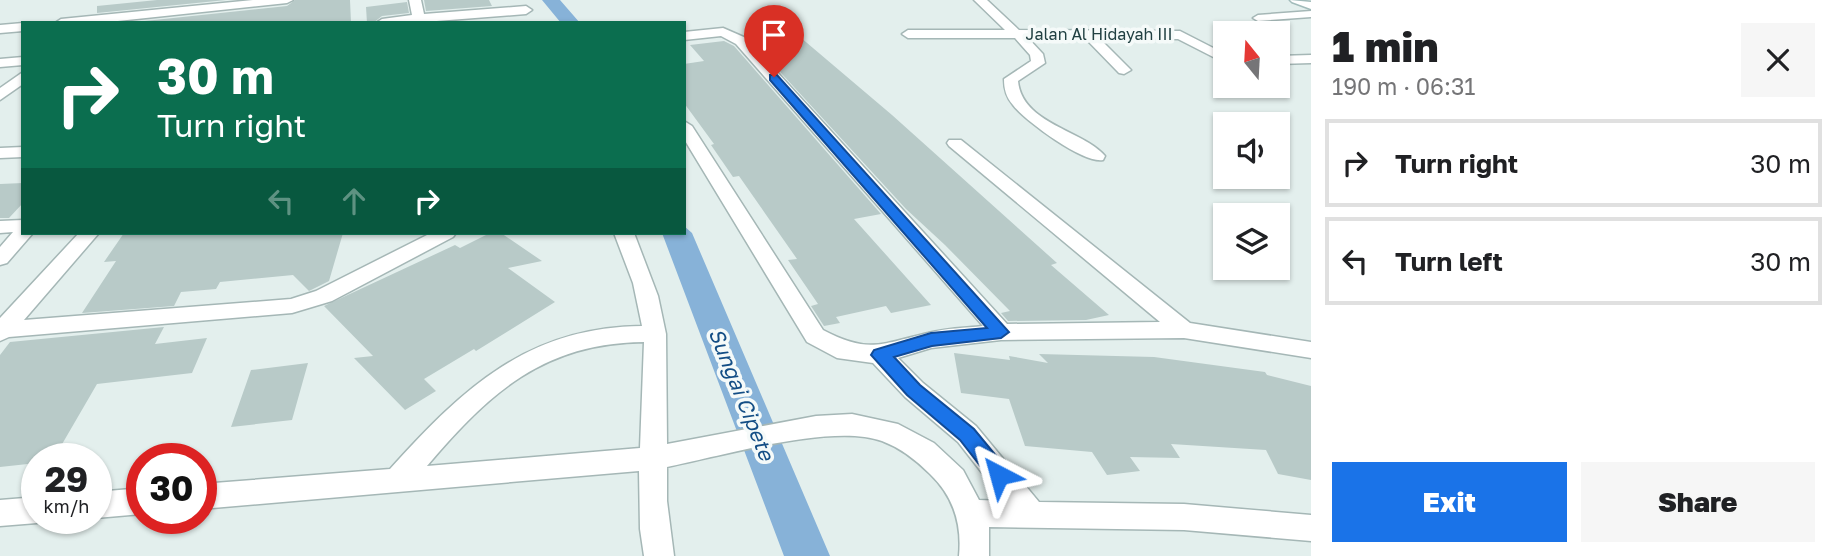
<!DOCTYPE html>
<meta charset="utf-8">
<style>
body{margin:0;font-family:"Golos Text",sans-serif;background:#f6f6f6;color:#202124;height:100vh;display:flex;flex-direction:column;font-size:26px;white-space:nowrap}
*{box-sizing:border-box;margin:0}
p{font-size:23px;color:#757577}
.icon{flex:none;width:38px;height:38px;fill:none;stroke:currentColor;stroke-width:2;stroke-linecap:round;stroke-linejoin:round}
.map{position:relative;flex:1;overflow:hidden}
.drawer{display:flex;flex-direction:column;background:#fff;width:525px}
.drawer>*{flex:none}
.hud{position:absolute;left:21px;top:21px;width:665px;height:214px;border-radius:0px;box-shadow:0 2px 5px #0004;background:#0b6e4f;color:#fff;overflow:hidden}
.needle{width:46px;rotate:342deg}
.controls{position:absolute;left:1213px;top:21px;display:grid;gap:14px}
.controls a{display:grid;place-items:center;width:77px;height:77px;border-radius:0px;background:#fff;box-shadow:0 2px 5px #0004;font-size:35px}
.speed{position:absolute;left:21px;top:443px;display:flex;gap:14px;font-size:35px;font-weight:700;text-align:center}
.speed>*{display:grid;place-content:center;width:91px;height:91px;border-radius:50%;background:#fff;box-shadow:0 2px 5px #0004;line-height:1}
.speed small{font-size:18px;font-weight:400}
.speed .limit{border:10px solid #d22;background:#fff;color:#111}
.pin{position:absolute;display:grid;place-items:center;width:60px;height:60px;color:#fff;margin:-72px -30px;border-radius:50% 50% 50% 0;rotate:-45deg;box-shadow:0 0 7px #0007}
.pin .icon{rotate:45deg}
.me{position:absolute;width:77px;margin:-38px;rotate:321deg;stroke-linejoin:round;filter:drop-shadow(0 0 5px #0008)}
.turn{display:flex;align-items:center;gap:24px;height:147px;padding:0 21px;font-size:32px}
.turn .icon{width:91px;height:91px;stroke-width:2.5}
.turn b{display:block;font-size:49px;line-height:60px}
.lanes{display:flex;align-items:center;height:66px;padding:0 21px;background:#0003;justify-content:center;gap:35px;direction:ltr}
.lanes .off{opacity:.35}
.round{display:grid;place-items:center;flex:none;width:74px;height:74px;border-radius:0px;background:#f6f6f6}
.headline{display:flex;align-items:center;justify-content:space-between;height:119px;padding:0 21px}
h1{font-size:42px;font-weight:800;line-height:52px}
.button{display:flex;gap:14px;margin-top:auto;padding:14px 21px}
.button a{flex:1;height:80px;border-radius:0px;background:#1a73e8;color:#fff;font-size:28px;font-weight:800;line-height:80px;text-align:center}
.button a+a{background:#f6f6f6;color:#202124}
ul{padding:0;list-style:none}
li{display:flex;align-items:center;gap:21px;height:88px;margin:0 14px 10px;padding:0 7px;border:4px solid #e0e0e0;border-radius:0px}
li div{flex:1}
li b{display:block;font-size:26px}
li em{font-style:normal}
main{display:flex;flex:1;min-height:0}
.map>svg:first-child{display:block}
</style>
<main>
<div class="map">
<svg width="1311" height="556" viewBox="0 0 1311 556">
<rect width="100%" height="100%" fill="#e3efed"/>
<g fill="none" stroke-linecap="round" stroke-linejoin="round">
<path fill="#87b2d8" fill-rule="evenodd" d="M 542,0 L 560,0 L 580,23 L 561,23 Z
M 684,226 L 692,233 L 830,556 L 784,556 L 662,233 L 684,233 Z"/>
</g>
<path fill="#b8cac8" d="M 157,0 L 226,0 L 97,13 L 97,6 Z
M 295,0 L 350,0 L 351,23 L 126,23 L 287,6 Z
M 424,0 L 489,0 L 492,6 L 426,11 Z
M 407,2 L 409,13 L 382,16 L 373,23 L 367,23 L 366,7 Z
M 783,31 L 791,39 L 800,37 L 892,115 L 1057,263 L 1051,265 L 1109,315 L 1086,320 L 1008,321 L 1001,313 L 1010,311 L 945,245 L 906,209 L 749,38 L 757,37 L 754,34 Z
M 724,41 L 734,46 L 881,214 L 854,219 L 931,305 L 891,313 L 886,306 L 836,317 L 840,323 L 824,326 L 811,306 L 818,304 L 788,260 L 797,259 L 739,176 L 733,177 L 711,145 L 714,144 L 684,103 L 684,64 L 704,61 L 690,45 Z
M 23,183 L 23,203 L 9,218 L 0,218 L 0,184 Z
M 124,233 L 343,233 L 329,281 L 309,291 L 293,275 L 220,282 L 216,289 L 181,292 L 174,306 L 82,313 L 116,261 L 104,262 Z
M 490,233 L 501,233 L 542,261 L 508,268 L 555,302 L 476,351 L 474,349 L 424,379 L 436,391 L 405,410 L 354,358 L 373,356 L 324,306 L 455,245 L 460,248 Z
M 164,327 L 155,344 L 207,338 L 192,373 L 97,384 L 54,458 L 37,458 L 37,463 L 0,467 L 0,355 L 10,342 Z
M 954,353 L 1010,360 L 1009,356 L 1048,363 L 1039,354 L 1154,357 L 1265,372 L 1267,375 L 1311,386 L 1311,480 L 1278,474 L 1266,450 L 1171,444 L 1180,458 L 1130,457 L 1140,471 L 1107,475 L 1092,452 L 1025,446 L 1009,399 L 961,393 Z
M 308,363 L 292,420 L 231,427 L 251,370 Z"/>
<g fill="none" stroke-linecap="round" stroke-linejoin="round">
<defs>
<path id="lane" d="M 1311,11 L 1311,17 L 1258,21 L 1253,18 L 1258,15 Z"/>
<path id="street" d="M 253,0 L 293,0 L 287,3 L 99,23 L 55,23 L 61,19 Z
M 409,0 L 421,0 L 424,14 L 526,6 L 532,10 L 526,14 L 411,23 L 376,23 L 382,19 L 412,15 Z
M 974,0 L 987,0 L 1019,30 L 1180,31 L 1225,54 L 1225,63 L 1178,39 L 1099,38 L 1131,70 L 1124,74 L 1119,73 L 1085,38 L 1028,38 L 1043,54 L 1045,63 L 1018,81 C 1022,124 1083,130 1105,156 L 1103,160 C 1084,164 1025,121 1013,105 C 1006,97 1004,89 1004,79 L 1031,61 L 1030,55 L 1015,38 L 908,38 L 902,34 L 908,30 L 1005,30 Z
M 23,23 L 23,31 L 0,33 L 0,25 Z
M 723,28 L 746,38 L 1007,324 L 1160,322 L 949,146 L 947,143 L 949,140 L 961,140 L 1190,323 L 1311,342 L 1311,358 L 1184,338 L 1001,340 L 931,348 L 898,358 L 923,383 L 976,426 L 1039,502 L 1184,504 L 1311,515 L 1311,541 L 1184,530 L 989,527 L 989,556 L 959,556 C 962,524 954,497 930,474 C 917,461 901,448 882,441 C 832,423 722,456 667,467 L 667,501 L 674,556 L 644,556 L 640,529 L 639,471 L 201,509 L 201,484 L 390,469 C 463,388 528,327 642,326 L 633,283 L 614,233 L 634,233 L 658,296 L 666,334 L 667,444 L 816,416 L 852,414 L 898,424 L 934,443 L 963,470 L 979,500 L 1004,501 L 958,442 L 905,397 L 873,363 L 837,358 L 807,342 L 684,139 L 684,121 L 692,126 L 823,330 C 869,354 881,344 928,333 C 946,328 965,328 983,326 L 736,44 L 721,36 L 684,40 L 684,32 ZM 644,342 L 640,448 L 427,466 C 489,393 543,343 644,342 Z
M 1311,55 L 1311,63 L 1278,64 L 1278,56 Z
M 23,57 L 23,65 L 0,67 L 0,59 Z
M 23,72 L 23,84 L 0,100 L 0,88 Z
M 23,147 L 23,157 L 0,158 L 0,148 Z
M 23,220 L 23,233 L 33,233 L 7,263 L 0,265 L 0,247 L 13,232 L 0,233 L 0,221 Z
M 79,233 L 99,233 L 24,320 L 291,299 L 316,291 L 431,233 L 456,233 L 453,237 L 332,301 L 292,313 L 9,337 L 0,341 L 0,318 Z
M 142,488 L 142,514 L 96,518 L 96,492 Z
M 37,497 L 37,518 L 47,519 L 37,523 L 0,526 L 0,500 Z"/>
<path id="secondary" d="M 1290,0 L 1311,2 L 1311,9 L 1292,2 Z"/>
</defs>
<use href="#lane" stroke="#a5b7b6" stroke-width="3"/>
<use href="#street" stroke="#a5b7b6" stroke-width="3"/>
<use href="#secondary" stroke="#a1bbba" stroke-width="3"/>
<use href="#lane" fill="#fff" fill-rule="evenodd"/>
<use href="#street" fill="#fff" fill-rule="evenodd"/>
<use href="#secondary" fill="#fff" fill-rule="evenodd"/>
</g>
<path fill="#1a73e8" stroke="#114b97" stroke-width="2" d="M 770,75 L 777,75 L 1009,332 L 1001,338 L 932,346 L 894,357 L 920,385 L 974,429 L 1007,469 L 1010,475 L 1007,481 L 999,484 L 992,481 L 960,440 L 907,395 L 871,355 L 874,350 L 931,333 L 987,328 L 770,80 Z"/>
<g text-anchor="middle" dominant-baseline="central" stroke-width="7" stroke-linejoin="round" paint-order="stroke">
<g font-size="16" fill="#214042" stroke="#f5faf9">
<text x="1099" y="34">Jalan Al Hidayah III</text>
</g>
<g font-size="21" font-style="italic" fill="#144e85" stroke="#f5faf9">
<text transform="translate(742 394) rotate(68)">Sungai Cipete</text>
</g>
</g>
</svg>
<div class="controls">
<a><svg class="needle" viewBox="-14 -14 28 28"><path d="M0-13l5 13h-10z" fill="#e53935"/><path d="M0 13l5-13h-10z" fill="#757577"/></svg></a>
<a><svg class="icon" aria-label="sound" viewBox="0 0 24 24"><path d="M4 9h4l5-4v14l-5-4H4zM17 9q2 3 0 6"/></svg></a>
<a><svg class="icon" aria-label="layers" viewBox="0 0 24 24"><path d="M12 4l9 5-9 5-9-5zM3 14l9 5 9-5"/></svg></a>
</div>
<div class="speed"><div>29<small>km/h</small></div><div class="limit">30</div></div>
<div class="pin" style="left:774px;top:77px;background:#d93025"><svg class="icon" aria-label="arrive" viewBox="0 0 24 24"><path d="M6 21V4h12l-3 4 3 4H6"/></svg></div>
<svg class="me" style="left:999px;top:475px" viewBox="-20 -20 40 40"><path d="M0-17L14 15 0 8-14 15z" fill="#1a73e8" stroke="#fff" stroke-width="4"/></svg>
<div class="hud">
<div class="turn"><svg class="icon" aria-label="right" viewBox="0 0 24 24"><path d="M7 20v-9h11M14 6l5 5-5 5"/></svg><div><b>30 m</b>Turn right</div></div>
<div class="lanes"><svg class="icon off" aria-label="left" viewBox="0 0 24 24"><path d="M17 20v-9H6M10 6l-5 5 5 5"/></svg><svg class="icon off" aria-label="ahead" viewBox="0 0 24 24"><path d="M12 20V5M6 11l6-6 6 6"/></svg><svg class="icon" aria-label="right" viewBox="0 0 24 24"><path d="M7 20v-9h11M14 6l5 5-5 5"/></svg></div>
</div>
</div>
<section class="drawer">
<div class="headline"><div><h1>1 min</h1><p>190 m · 06:31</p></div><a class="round"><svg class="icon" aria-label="close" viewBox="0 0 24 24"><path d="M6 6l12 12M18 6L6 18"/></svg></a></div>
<ul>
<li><svg class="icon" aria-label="right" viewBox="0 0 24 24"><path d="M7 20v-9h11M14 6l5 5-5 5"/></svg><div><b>Turn right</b></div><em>30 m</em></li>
<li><svg class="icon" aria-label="left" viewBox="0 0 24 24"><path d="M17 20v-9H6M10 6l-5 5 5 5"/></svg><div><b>Turn left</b></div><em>30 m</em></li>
</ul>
<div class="button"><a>Exit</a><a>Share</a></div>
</section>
</main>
